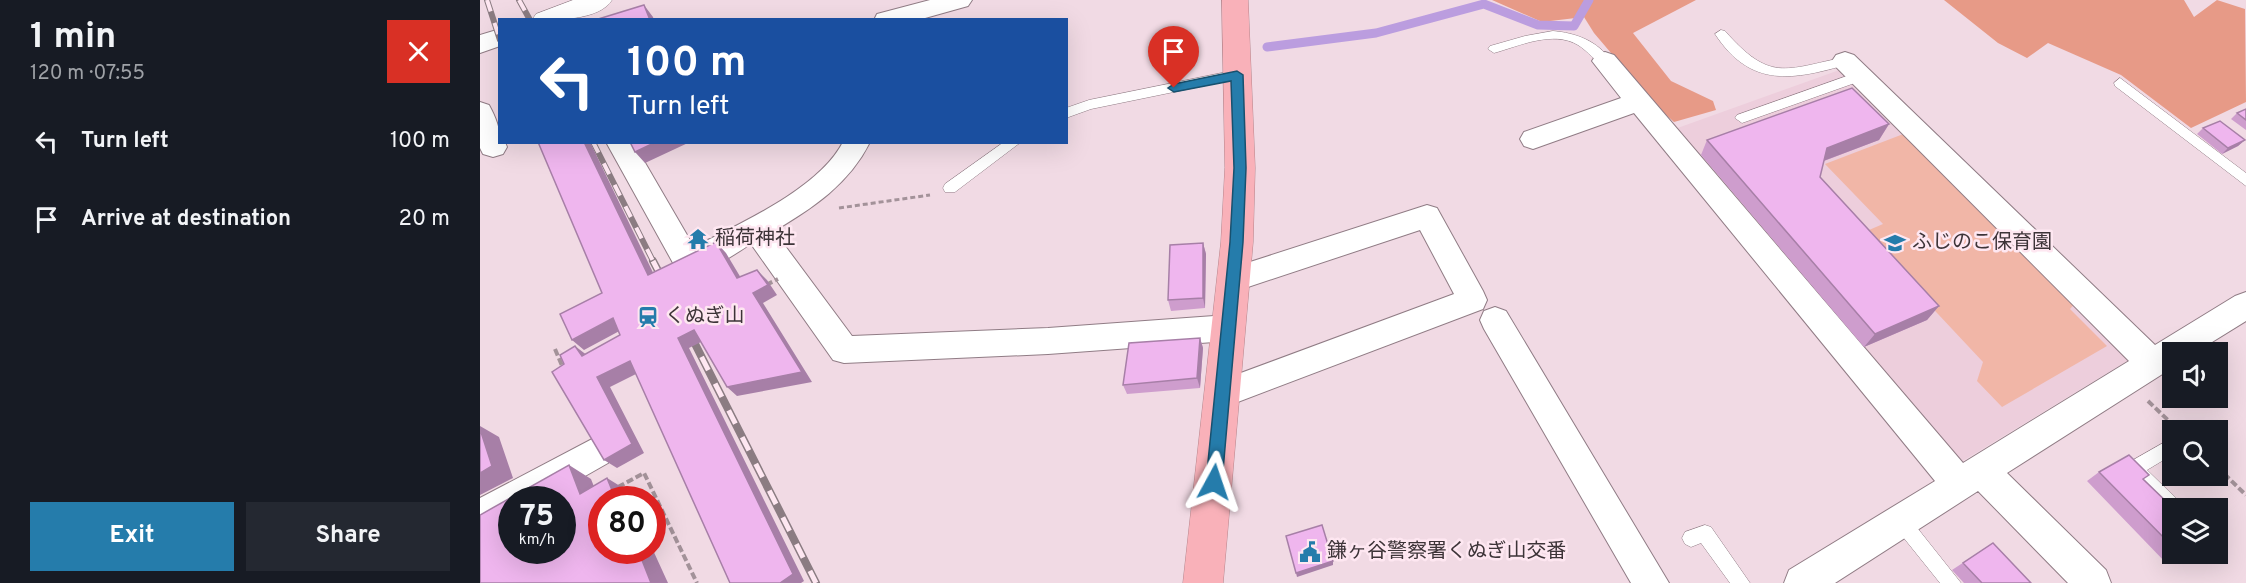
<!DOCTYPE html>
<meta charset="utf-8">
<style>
body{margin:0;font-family:Overpass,"Noto Sans JP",sans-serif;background:#242831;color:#f1f3f6;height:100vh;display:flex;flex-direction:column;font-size:22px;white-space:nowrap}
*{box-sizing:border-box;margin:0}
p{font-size:20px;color:#9ea1a6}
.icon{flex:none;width:33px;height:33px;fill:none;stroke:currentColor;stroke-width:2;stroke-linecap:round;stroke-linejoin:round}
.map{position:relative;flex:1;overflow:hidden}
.drawer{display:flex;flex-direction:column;background:#171b24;width:480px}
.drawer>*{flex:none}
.hud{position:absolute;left:18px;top:18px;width:570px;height:126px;border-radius:0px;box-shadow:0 6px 24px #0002;background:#1a4fa0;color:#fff;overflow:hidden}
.buttons{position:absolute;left:1682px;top:342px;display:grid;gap:12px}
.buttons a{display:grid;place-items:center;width:66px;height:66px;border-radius:0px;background:#171b24;box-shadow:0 6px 24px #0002;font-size:30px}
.speed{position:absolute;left:18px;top:486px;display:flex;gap:12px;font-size:30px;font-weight:700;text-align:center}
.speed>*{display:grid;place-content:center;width:78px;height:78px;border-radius:50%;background:#171b24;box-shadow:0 6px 24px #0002;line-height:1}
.speed small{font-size:15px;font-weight:400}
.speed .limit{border:9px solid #d22;background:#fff;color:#111}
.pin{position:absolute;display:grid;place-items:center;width:51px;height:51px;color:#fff;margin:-62px -26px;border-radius:50% 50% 50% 0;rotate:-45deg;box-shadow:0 0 6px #0007}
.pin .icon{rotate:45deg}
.me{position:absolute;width:66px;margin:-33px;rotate:5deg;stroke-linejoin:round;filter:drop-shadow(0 0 4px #0008)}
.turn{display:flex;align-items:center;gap:21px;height:126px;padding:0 30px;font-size:27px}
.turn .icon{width:78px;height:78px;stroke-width:2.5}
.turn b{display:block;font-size:42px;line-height:51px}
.round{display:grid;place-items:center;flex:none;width:63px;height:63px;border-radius:0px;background:#242831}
.overview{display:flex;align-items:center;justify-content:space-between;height:102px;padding:0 30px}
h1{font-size:36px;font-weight:700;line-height:45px}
.button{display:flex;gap:12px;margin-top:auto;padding:12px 30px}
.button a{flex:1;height:69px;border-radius:0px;background:#257cab;color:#fff;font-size:24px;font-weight:700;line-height:69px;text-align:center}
.button a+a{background:#242831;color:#f1f3f6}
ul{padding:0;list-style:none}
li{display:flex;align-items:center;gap:18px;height:78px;padding:0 30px}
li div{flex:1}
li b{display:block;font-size:22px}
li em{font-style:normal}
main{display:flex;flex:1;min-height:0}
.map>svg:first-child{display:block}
</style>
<main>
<section class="drawer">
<div class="overview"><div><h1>1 min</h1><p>120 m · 07:55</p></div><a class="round" style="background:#d93025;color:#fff"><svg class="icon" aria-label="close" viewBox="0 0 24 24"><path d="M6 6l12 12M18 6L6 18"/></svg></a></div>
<ul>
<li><svg class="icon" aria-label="left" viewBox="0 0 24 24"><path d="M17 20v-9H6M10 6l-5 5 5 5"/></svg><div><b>Turn left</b></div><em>100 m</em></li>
<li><svg class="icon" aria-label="arrive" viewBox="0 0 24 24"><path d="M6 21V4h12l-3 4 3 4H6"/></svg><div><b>Arrive at destination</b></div><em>20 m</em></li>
</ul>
<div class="button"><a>Exit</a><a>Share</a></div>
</section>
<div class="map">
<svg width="1766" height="583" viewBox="0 0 1766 583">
<rect width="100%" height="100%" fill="#f1dae4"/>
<path fill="#edcedc" d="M 1365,68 L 1655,356 L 1476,465 L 1192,130 Z"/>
<path fill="#f1b6a7" d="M 1426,133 L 1597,301 L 1590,309 L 1627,346 L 1522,407 L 1497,381 L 1503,362 L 1382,233 L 1403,224 L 1345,164 Z"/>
<path fill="#e79a87" d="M 1012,0 L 1216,0 L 1153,33 L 1191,81 L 1233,101 L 1236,110 L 1194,122 L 1176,106 L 1114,33 L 1104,17 L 1062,22 Z
M 1464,0 L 1704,0 L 1714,17 L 1737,0 L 1765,9 L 1766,102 L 1711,128 L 1641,75 L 1568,43 L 1547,58 L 1518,43 Z"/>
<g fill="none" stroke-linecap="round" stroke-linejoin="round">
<path stroke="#bb9ddf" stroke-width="9" d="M 787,47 L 896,33 L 1004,4 L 1058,25 L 1094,26 L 1109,0"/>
<defs>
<path id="lane" d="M 1241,30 L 1245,31 C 1290,82 1304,70 1365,57 L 1371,61 L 1369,64 C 1313,80 1271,89 1235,34 Z
M 1073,31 C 1096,33 1118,41 1131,61 L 1125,65 C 1115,62 1108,51 1098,45 C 1073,30 1039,46 1014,53 L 1008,49 L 1010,46 L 1045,36 Z
M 757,70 L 762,72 L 762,78 L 611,109 L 586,118 L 586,108 L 609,100 Z
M 1381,71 L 1386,73 L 1386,79 L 1262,123 L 1255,118 L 1257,115 Z
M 1640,78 L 1766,173 L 1766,186 L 1635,86 L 1634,83 Z
M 524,142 L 541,142 L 475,192 L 465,192 L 463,188 L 465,184 Z
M 1692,438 L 1692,455 L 1667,470 L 1700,502 L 1702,508 L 1692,508 L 1692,515 L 1648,475 L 1646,469 L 1648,463 Z
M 1421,513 L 1427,515 L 1481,583 L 1460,583 L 1415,527 L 1412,521 L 1415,515 Z
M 1225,525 L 1231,527 L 1270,583 L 1250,583 L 1221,543 L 1211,547 L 1205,544 L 1202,538 L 1205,532 Z"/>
<path id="street" d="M 450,0 L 492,0 L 488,6 L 438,20 L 394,20 L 397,14 Z
M 20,29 L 20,46 L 0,53 L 0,35 Z
M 1125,52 L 1134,55 L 1483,463 L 1649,361 L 1356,67 L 1352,61 L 1356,55 L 1365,52 L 1374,55 L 1675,345 L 1755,296 L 1766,292 L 1766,321 L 1716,352 L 1692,352 L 1692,368 L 1527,473 L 1626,570 L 1631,583 L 1588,583 L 1498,491 L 1355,583 L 1304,583 L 1309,570 L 1455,481 L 1154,113 L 1053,149 L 1044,146 L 1040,139 L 1044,132 L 1141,98 L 1112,61 L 1116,55 Z
M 0,102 L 9,105 C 16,118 20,128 20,142 L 25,142 L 27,147 L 23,154 L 13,157 L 3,154 L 0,148 Z
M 126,142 L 153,142 L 214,247 C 259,224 339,189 363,142 L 390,142 C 369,184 333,208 294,231 L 372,336 L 568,328 L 748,315 L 759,319 L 763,328 L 759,337 L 748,341 L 568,354 L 364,363 L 353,360 L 271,244 C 251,256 220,280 198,272 Z
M 947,205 L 957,208 L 1003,291 L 1007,300 L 1003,309 L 742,408 L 731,404 L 726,394 L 731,384 L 974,294 L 940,230 L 753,292 L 742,289 L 738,280 L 742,271 Z
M 1015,307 L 1026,311 L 1189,583 L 1151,583 L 1004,329 L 1000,320 L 1004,311 Z
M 116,437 L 128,441 L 133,452 L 128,463 L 63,500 L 32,500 L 32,517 L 0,533 L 0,498 Z"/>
<path id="secondary" d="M 93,0 L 132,0 C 119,21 74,20 52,20 L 56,14 Z"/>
<path id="highway" d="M 742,0 L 768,0 L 775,168 L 773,242 L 743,583 L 703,583 L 741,242 L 745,168 Z"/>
</defs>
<use href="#lane" stroke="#907c85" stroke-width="1"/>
<use href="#street" stroke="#907c85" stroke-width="2"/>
<use href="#secondary" stroke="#907c85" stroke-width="1"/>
<use href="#highway" stroke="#b7858c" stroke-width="1"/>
<path stroke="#a39299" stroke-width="3" stroke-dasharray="5 3" stroke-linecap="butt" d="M 359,208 L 450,195"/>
<path stroke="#a39299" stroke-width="4" stroke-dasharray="7 3" stroke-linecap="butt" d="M 75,349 L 83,368
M 1668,401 L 1691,423
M 1737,467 L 1766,495
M 138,487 L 164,473 L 217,583"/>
<use href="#lane" fill="#fff" fill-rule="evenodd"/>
<use href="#street" fill="#fff" fill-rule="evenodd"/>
<use href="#secondary" fill="#fff" fill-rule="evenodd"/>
<use href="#highway" fill="#f9b1b9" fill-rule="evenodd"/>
<defs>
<path id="rail-far1" d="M 7,0 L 20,40
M 39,0 L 50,20
M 113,142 L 174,263"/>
<path id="rail" d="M 173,261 L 185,284
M 208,330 L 336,583"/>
</defs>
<use href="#rail-far1" stroke="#8b7c82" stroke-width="6"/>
<use href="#rail" stroke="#8b7c82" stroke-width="8"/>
<use href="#rail-far1" stroke="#fee7f1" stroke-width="4" stroke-dasharray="12" stroke-linecap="butt"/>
<use href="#rail" stroke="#fee7f1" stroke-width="5" stroke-dasharray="15" stroke-linecap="butt"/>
<path stroke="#a39299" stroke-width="4" stroke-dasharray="7 3" stroke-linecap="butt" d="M 286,285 L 298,279"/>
</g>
<path fill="#ce9dcd" d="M 1766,109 L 1766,130 L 1751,119 L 1757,113 Z
M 1409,124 L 1399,140 L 1344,161 L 1340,177 L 1459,306 L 1447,320 L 1384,347 L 1221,155 L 1227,140 Z
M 1723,128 L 1765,140 L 1758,146 L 1742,154 L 1717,134 Z
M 723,243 L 726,254 L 725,308 L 691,311 L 688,300 Z
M 720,338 L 723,348 L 720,388 L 647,394 L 643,385 Z
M 1619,472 L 1663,479 L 1692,508 L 1692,554 L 1707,554 L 1687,564 L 1607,481 Z
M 1513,543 L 1551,583 L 1484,583 L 1472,570 Z"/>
<path fill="#a77fa7" d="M 164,5 L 173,17 L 174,20 L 170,20 Z
M 1409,124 L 1399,140 L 1338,163 L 1347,148 Z
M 1765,140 L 1758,146 L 1742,154 L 1748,148 Z
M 104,142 L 110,142 L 179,285 L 168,275 Z
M 176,142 L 210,142 L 165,163 L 155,152 Z
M 236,242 L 246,253 L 267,288 L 257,278 Z
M 723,243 L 726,254 L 725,308 L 723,298 Z
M 277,270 L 287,280 L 297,295 L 283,303 L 332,382 L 257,396 L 247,387 L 273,293 Z
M 1459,306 L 1447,320 L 1384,347 L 1395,334 Z
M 133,318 L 145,328 L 104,350 L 92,340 Z
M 214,330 L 225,340 L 209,348 L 324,581 L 321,583 L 300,583 L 198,338 Z
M 720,338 L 723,348 L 720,388 L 717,378 Z
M 95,346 L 108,356 L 102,356 Z
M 150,361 L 162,371 L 130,387 L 164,453 L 137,468 L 124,460 L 117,377 Z
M 0,426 L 19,437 L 33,478 L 0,495 Z
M 89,465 L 111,479 L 122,507 L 100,494 Z
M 127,478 L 148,491 L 152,500 L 136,500 Z
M 172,548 L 188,583 L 171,583 L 158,550 L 172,550 Z
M 853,561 L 853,565 L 817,577 L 816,573 Z"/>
<path fill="#efb6ee" stroke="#a77fa7" stroke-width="1.5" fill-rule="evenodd" d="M 164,5 L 170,20 L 115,20 Z
M 1372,88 L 1409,124 L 1347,148 L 1340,177 L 1459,306 L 1395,334 L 1227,140 Z
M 1766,109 L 1766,120 L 1757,113 Z
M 1740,121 L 1765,140 L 1748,148 L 1723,128 Z
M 58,142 L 104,142 L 168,275 L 236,242 L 257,278 L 277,270 L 288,285 L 273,293 L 322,372 L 247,387 L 214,330 L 198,338 L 313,574 L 300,583 L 250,583 L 150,361 L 117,377 L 152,444 L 124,460 L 72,372 L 84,364 L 80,355 L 95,346 L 102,356 L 140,335 L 133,318 L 92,340 L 80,314 L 122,293 Z
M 150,142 L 176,142 L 155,152 Z
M 723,243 L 723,298 L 688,300 L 690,245 Z
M 720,338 L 717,378 L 643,385 L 649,343 Z
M 0,429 L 12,466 L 0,473 Z
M 1649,455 L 1669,475 L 1663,479 L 1693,508 L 1692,508 L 1692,546 L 1619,472 Z
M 89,465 L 100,494 L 127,478 L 136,500 L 122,500 L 122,550 L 158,550 L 171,583 L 0,583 L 0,515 ZM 32,500 L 82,500 L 82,550 L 32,550 Z
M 842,525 L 853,561 L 816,573 L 806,536 Z
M 1513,543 L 1551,583 L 1502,583 L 1483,563 Z
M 1699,554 L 1707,554 L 1702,557 Z"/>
<path fill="#257cab" stroke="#18516f" stroke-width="1.5" d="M 757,71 L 763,75 L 766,168 L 763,242 L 742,482 L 739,487 L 734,489 L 728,487 L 726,482 L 750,242 L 754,168 L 751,81 L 694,92 L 688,88 L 694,84 Z"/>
<defs>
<symbol id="temple-bare" viewBox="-9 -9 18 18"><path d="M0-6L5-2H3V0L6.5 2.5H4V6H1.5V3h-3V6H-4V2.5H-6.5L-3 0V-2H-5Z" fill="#257cab" stroke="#fee7f1" stroke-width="2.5" paint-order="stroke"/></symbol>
<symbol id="school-bare" viewBox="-9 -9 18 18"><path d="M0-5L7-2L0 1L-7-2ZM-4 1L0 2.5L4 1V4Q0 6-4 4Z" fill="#257cab" stroke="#fee7f1" stroke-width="2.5" paint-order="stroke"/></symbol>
<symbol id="station-bare" viewBox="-9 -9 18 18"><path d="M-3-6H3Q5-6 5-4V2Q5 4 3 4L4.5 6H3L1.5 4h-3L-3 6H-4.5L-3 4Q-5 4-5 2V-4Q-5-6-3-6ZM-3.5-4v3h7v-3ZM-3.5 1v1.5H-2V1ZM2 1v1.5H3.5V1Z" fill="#257cab" stroke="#fee7f1" stroke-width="2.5" paint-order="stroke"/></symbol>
<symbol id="civic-bare" viewBox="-9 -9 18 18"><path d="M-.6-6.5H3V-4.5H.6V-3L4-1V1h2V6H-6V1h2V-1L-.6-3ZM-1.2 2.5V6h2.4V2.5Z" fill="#257cab" stroke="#fee7f1" stroke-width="2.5" paint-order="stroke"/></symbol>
</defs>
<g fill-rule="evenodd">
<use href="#temple-bare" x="203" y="224" width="30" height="30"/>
<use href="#school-bare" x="1400" y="228" width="30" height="30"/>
<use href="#station-bare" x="153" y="302" width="30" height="30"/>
<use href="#civic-bare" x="815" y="537" width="30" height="30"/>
</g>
<g text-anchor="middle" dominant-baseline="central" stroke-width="5" stroke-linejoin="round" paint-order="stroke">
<g font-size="20" fill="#3d3438" stroke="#fee7f1" text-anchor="start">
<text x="235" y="239">稲荷神社</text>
<text x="1432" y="243">ふじのこ保育園</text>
<text x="185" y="317">くぬぎ山</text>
<text x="847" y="552">鎌ヶ谷警察署くぬぎ山交番</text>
</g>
</g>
</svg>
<div class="buttons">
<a><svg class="icon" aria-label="sound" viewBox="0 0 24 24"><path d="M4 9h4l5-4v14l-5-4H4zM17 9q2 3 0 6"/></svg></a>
<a><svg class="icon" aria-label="search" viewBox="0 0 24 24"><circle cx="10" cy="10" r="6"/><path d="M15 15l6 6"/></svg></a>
<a><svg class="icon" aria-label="layers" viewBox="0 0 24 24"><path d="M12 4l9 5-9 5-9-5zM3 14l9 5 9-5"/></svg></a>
</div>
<div class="speed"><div>75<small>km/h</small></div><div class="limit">80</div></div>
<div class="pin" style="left:694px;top:88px;background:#d93025"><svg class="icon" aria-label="arrive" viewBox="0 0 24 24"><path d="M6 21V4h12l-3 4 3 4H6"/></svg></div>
<svg class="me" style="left:734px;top:482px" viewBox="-20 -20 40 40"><path d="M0-17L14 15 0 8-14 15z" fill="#257cab" stroke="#fff" stroke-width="4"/></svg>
<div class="hud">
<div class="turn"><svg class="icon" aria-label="left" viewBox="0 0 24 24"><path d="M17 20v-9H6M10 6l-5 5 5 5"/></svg><div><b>100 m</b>Turn left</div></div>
</div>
</div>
</main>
